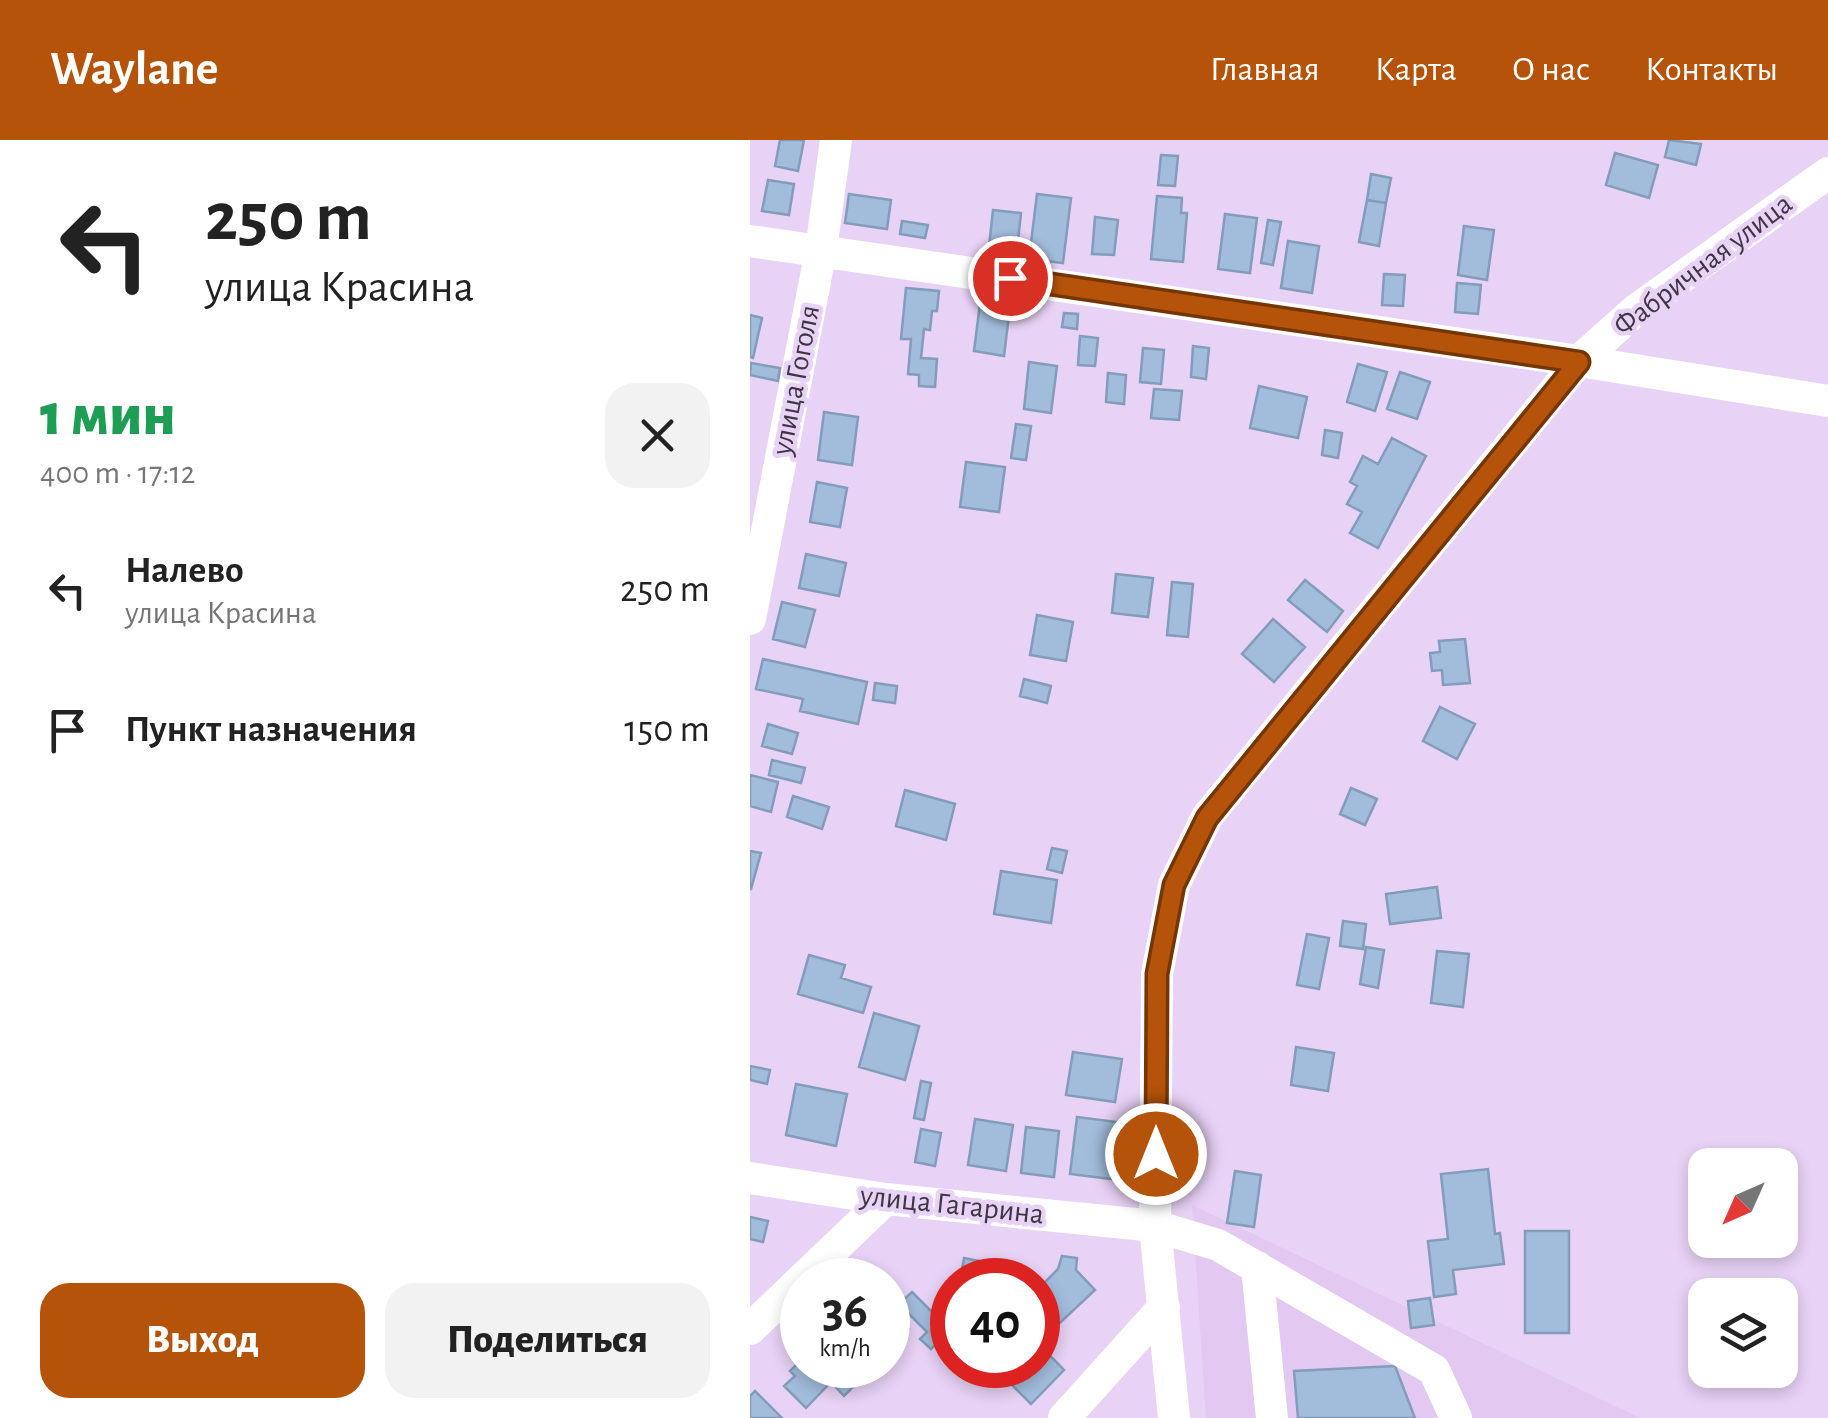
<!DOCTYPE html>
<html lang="ru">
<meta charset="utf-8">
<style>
body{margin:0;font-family:"Alegreya Sans",sans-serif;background:#f2f2f2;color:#222;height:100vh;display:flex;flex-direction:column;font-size:38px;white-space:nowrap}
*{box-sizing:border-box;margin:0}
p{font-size:32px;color:#767676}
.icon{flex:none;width:55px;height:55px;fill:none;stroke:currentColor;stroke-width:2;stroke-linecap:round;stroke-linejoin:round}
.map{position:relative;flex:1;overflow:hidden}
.details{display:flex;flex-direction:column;background:#fff;width:750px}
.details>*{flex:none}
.banner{background:#fff;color:#222;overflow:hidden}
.needle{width:65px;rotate:225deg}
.tools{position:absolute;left:938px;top:1008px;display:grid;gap:20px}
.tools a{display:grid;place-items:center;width:110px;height:110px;border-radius:20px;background:#fff;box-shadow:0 5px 15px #0003;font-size:50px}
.speed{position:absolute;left:30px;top:1118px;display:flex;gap:20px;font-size:50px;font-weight:700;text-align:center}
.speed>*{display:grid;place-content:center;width:130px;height:130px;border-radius:50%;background:#fff;box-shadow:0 5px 15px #0003;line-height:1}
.speed small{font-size:25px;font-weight:400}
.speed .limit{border:15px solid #d22;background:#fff;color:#111}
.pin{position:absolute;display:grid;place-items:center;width:85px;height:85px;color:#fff;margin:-42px;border:5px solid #fff;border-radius:50%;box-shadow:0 2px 10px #0007}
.me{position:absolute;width:110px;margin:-55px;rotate:0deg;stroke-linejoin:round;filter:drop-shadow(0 0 8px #0008)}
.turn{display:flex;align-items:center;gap:35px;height:210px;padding:0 40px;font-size:45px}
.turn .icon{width:130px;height:130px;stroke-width:2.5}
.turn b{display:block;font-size:70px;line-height:85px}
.round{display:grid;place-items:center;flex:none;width:105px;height:105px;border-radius:30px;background:#f2f2f2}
.overview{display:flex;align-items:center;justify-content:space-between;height:170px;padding:0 40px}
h1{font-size:60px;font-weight:800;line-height:75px;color:#1e9e55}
.action{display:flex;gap:20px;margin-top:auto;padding:20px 40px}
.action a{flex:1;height:115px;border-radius:30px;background:#b45309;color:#fff;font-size:40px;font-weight:800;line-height:115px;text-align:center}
.action a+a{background:#f2f2f2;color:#222}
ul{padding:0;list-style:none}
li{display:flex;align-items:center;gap:30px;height:140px;padding:0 40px}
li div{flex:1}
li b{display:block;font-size:38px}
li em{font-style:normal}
header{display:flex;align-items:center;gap:60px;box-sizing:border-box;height:140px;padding:0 50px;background:#b45309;color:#fff}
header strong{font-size:48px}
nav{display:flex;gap:55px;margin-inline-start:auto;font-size:35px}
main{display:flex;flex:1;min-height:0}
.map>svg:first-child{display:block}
</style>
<header>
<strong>Waylane</strong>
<nav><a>Главная</a><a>Карта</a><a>О нас</a><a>Контакты</a></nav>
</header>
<main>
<section class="details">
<div class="banner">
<div class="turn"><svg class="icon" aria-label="left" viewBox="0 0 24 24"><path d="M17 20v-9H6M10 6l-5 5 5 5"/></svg><div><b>250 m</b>улица Красина</div></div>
</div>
<div class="overview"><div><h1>1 мин</h1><p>400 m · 17:12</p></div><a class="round"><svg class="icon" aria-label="close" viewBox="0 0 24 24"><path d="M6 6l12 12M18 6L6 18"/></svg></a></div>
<ul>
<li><svg class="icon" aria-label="left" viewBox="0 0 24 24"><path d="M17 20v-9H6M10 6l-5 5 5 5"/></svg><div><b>Налево</b><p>улица Красина</p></div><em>250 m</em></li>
<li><svg class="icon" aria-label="arrive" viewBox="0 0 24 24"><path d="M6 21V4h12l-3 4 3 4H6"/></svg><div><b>Пункт назначения</b></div><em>150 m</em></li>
</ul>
<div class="action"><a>Выход</a><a>Поделиться</a></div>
</section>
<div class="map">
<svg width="1078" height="1278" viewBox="0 0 1078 1278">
<rect width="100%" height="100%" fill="#e8d2f5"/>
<path fill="#e3c8f2" d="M 442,1065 L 890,1278 L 456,1278 Z"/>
<path fill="#a2bcdc" stroke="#839cba" stroke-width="2.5" d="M 30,0 L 54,0 L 48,31 L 25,26 Z
M 919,0 L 951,4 L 946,25 L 915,17 Z
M 865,13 L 908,25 L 899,58 L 856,45 Z
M 411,15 L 428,16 L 425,46 L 408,45 Z
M 621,34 L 641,38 L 636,63 L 617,60 Z
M 18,40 L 44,44 L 39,75 L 12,71 Z
M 99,54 L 141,60 L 137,89 L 95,83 Z
M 287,54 L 321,58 L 313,123 L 279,119 Z
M 407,56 L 432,58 L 431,73 L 437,73 L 433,122 L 401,119 Z
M 617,60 L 636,63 L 629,106 L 609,102 Z
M 243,70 L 271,73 L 267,110 L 239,107 Z
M 475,74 L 507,78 L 500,133 L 468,129 Z
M 345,77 L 368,80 L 364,115 L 342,114 Z
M 518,80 L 531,82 L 523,125 L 511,123 Z
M 152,81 L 178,85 L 175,98 L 150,94 Z
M 714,86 L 744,90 L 737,140 L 708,135 Z
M 538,101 L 569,106 L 562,153 L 531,148 Z
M 634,134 L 655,135 L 653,166 L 632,165 Z
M 707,143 L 731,145 L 728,174 L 705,172 Z
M 156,148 L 189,151 L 187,171 L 182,171 L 180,190 L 174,189 L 171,218 L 187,219 L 185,247 L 169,246 L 169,235 L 158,234 L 161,199 L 151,199 Z
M 230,163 L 260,167 L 254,216 L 224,211 Z
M 314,173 L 328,174 L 327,189 L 312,187 Z
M 0,175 L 12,178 L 3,218 L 0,217 Z
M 330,196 L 348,198 L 345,226 L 328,225 Z
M 443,206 L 459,208 L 456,239 L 441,237 Z
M 393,208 L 414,210 L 411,244 L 390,242 Z
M 279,222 L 307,226 L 301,273 L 274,269 Z
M 1,223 L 30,228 L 28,241 L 0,235 Z
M 608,224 L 637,232 L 625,271 L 597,262 Z
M 650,232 L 680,242 L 667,279 L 637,269 Z
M 358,233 L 376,235 L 374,264 L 356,262 Z
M 509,246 L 557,257 L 548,298 L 500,288 Z
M 404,249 L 432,251 L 429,280 L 401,278 Z
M 74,272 L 108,277 L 102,325 L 68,320 Z
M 266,284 L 281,286 L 276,320 L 261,318 Z
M 575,290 L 592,293 L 588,318 L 572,315 Z
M 642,298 L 676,316 L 628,408 L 600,393 L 612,372 L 597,364 L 607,346 L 600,342 L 613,316 L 628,324 Z
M 216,322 L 255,327 L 249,372 L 210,367 Z
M 67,342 L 97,348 L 90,387 L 60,382 Z
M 56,414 L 96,423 L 89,456 L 49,448 Z
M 366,434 L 403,438 L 398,477 L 362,473 Z
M 555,440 L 593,471 L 577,492 L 538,460 Z
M 422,442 L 443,444 L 438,497 L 417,495 Z
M 32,462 L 65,470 L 55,507 L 23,499 Z
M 287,475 L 323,482 L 316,521 L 280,515 Z
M 523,479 L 555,507 L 524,542 L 492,514 Z
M 715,499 L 720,543 L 693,545 L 692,530 L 682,531 L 680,513 L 690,512 L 689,501 Z
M 13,519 L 117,542 L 108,584 L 50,571 L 53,559 L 6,549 Z
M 274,539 L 301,546 L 297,563 L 270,556 Z
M 125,543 L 147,546 L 145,563 L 123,560 Z
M 690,567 L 725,584 L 707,619 L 673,601 Z
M 18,584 L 48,593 L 42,614 L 12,606 Z
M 22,620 L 55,628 L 51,643 L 19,635 Z
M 0,635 L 28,642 L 21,672 L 0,666 Z
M 601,648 L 627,659 L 615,685 L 590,674 Z
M 155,650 L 205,664 L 196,700 L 146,686 Z
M 43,656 L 79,667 L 72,689 L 37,677 Z
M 302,708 L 317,711 L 312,733 L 297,729 Z
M 0,711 L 11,713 L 1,749 L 0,749 Z
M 251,731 L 307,740 L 301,783 L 244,774 Z
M 687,747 L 691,778 L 640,784 L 636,754 Z
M 593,781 L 616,784 L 613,809 L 590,806 Z
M 557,794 L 579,798 L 569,849 L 547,845 Z
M 616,807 L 634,810 L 628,848 L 610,844 Z
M 687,811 L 719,814 L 713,867 L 681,863 Z
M 59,815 L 95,825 L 91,838 L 121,847 L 113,873 L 48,854 Z
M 124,873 L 169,886 L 155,940 L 109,927 Z
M 546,907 L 584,913 L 578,951 L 541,945 Z
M 323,912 L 372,919 L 365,962 L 316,955 Z
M 0,926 L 20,930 L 17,944 L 0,940 Z
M 171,941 L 181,943 L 174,980 L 164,978 Z
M 46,944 L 97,954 L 86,1006 L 36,995 Z
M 327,977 L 367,982 L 366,997 L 382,999 L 379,1027 L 362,1025 L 361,1039 L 320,1034 Z
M 225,979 L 263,985 L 256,1031 L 218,1025 Z
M 276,987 L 309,991 L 304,1037 L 271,1033 Z
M 171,989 L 191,993 L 185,1026 L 165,1022 Z
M 738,1029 L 745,1094 L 750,1093 L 754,1124 L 703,1130 L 706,1154 L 684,1157 L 678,1101 L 698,1099 L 691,1034 Z
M 485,1031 L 511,1035 L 504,1087 L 477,1083 Z
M 0,1077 L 18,1081 L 13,1102 L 0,1099 Z
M 775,1091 L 819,1091 L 819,1193 L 775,1193 Z
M 312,1116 L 327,1118 L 326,1130 L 345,1150 L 297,1195 L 288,1186 L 288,1176 L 302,1162 L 289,1148 L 308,1129 Z
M 214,1118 L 275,1130 L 273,1140 L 210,1140 Z
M 162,1152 L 200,1190 L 181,1209 L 170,1199 L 177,1192 L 149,1164 Z
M 680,1158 L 684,1185 L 661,1188 L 658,1161 Z
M 138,1168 L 159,1189 L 147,1201 L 138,1192 Z
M 288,1203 L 314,1230 L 281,1264 L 247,1230 L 253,1225 L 288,1225 Z
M 52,1219 L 52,1225 L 89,1225 L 107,1243 L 94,1256 L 81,1242 L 56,1268 L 34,1246 L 45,1236 L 40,1231 Z
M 645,1226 L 665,1278 L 548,1278 L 544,1231 Z
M 5,1251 L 32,1278 L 0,1278 L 0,1256 Z"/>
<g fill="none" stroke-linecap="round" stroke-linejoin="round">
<path stroke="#fff" stroke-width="32" d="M 0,101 L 829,221 L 1078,261
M 0,479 L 71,110 L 86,0
M 0,1038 L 136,1059 L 405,1086 L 468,1105 L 684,1230 L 706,1278
M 507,1127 L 522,1278
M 0,1189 L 136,1059
M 314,1278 L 414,1167
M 424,1278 L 405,1086 L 407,834 L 424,745 L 457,677 L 829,221 L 886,170 L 1078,33"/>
</g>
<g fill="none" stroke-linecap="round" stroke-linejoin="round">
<defs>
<path id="route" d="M 260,138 L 829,222 L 457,678 L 424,745 L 407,834 L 406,1014"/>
</defs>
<use href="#route" stroke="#753606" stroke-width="25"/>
<use href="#route" stroke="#b45309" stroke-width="18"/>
</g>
<g text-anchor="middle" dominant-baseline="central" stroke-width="9" stroke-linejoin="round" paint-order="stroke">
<g font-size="30" fill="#3f3644" stroke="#e8d2f5">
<text transform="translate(953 125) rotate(-37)">Фабричная улица</text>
<text transform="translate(46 240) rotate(-79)">улица Гоголя</text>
<text transform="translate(202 1065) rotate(6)">улица Гагарина</text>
</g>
</g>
</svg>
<div class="tools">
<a><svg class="needle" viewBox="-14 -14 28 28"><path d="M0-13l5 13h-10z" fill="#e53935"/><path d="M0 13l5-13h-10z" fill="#767676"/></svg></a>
<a><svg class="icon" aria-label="layers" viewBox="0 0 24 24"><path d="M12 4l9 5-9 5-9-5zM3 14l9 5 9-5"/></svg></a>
</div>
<div class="speed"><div>36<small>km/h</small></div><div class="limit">40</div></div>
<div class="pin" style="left:260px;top:138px;background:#d93025"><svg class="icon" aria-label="arrive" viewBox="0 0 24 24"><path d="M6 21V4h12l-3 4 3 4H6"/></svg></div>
<svg class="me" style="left:406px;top:1014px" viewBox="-20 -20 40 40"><circle r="17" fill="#b45309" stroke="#fff" stroke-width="3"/><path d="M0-11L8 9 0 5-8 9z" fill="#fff"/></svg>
</div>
</main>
